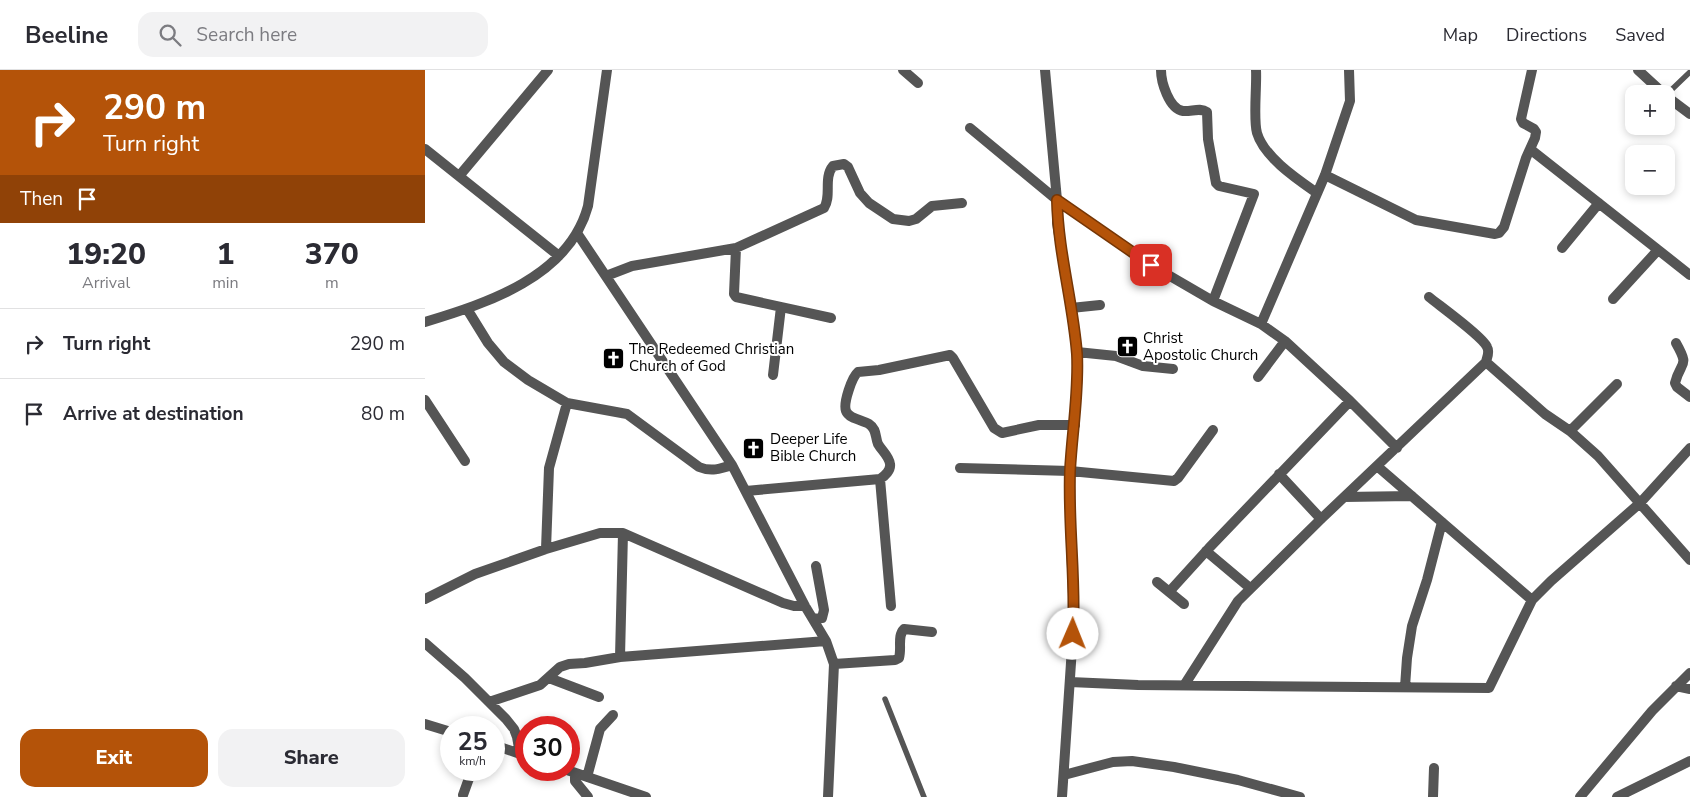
<!DOCTYPE html>
<meta charset="utf-8">
<style>
body{margin:0;font-family:"Nunito Sans",sans-serif;background:#f2f2f3;color:#2b2b33;height:100vh;display:flex;flex-direction:column;font-size:19px;white-space:nowrap}
*{box-sizing:border-box;margin:0}
p{font-size:16px;color:#7c7c81}
.icon{flex:none;width:28px;height:28px;fill:none;stroke:currentColor;stroke-width:2;stroke-linecap:round;stroke-linejoin:round}
.map{position:relative;flex:1;overflow:hidden}
.panel{display:flex;flex-direction:column;background:#fff;width:425px}
.panel>*{flex:none}
.top-card{background:#b45309;color:#fff;overflow:hidden}
.tools{position:absolute;left:1200px;top:15px;display:grid;gap:10px}
.tools a{display:grid;place-items:center;width:50px;height:50px;border-radius:10px;background:#fff;box-shadow:0 2px 8px #0003;font-size:25px}
.speed{position:absolute;left:15px;top:646px;display:flex;gap:10px;font-size:25px;font-weight:700;text-align:center}
.speed>*{display:grid;place-content:center;width:65px;height:65px;border-radius:50%;background:#fff;box-shadow:0 2px 8px #0003;line-height:1}
.speed small{font-size:12px;font-weight:400}
.speed .limit{border:8px solid #d22;background:#fff;color:#111}
.pin{position:absolute;display:grid;place-items:center;width:42px;height:42px;color:#fff;margin:-21px;border-radius:10px;box-shadow:0 2px 8px #0006}
.me{position:absolute;width:55px;margin:-28px;rotate:1deg;stroke-linejoin:round;filter:drop-shadow(0 0 4px #0008)}
.turn{display:flex;align-items:center;gap:18px;height:105px;padding:0 20px;font-size:22px}
.turn .icon{width:65px;height:65px;stroke-width:2.5}
.turn b{display:block;font-size:35px;line-height:42px}
.then{display:flex;align-items:center;height:48px;padding:0 20px;background:#0003;gap:10px;font-size:19px}
.eta{display:flex;justify-content:space-evenly;align-items:center;height:85px;text-align:center}
.eta b{font-size:30px;font-weight:800;line-height:35px}
.button{display:flex;gap:10px;margin-top:auto;padding:10px 20px}
.button a{flex:1;height:58px;border-radius:15px;background:#b45309;color:#fff;font-size:20px;font-weight:800;line-height:58px;text-align:center}
.button a+a{background:#f2f2f3;color:#2b2b33}
ul{padding:0;list-style:none}
li{display:flex;align-items:center;gap:15px;height:70px;padding:0 20px;border-top:1px solid #e1e1e2}
li div{flex:1}
li b{display:block;font-size:19px}
li em{font-style:normal}
header{display:flex;align-items:center;gap:30px;box-sizing:border-box;height:70px;padding:0 25px;background:#fff;border-bottom:1px solid #e1e1e2}
header strong{font-size:24px}
nav{display:flex;gap:28px;margin-inline-start:auto;font-size:18px}
.search{width:350px;height:45px;background:#f2f2f3;display:flex;align-items:center;gap:12px;box-sizing:border-box;padding:0 18px;border-radius:15px;color:#7c7c81;font-size:19px}
main{display:flex;flex:1;min-height:0}
.map>svg:first-child{display:block}
</style>
<header>
<strong>Beeline</strong>
<div class="search"><svg class="icon" aria-label="search" viewBox="0 0 24 24"><circle cx="10" cy="10" r="6"/><path d="M15 15l6 6"/></svg>Search here</div>
<nav><a>Map</a><a>Directions</a><a>Saved</a></nav>
</header>
<main>
<section class="panel">
<div class="top-card">
<div class="turn"><svg class="icon" aria-label="right" viewBox="0 0 24 24"><path d="M7 20v-9h11M14 6l5 5-5 5"/></svg><div><b>290 m</b>Turn right</div></div>
<div class="then">Then<svg class="icon" aria-label="arrive" viewBox="0 0 24 24"><path d="M6 21V4h12l-3 4 3 4H6"/></svg></div>
</div>
<div class="eta">
<div><b>19:20</b><p>Arrival</p></div>
<div><b>1</b><p>min</p></div>
<div><b>370</b><p>m</p></div>
</div>
<ul>
<li><svg class="icon" aria-label="right" viewBox="0 0 24 24"><path d="M7 20v-9h11M14 6l5 5-5 5"/></svg><div><b>Turn right</b></div><em>290 m</em></li>
<li><svg class="icon" aria-label="arrive" viewBox="0 0 24 24"><path d="M6 21V4h12l-3 4 3 4H6"/></svg><div><b>Arrive at destination</b></div><em>80 m</em></li>
</ul>
<div class="button"><a>Exit</a><a>Share</a></div>
</section>
<div class="map">
<svg width="1265" height="727" viewBox="0 0 1265 727">
<rect width="100%" height="100%" fill="#fff"/>
<g fill="none" stroke-linecap="round" stroke-linejoin="round">
<path stroke="#555" stroke-width="5.5" d="M 1241,25 L 1265,2
M 460,629 L 499,727"/>
<path stroke="#555" stroke-width="10" d="M 478,0 L 493,13
M 620,0 L 632,130 L 632,153 L 646,238 L 652,282 L 653,303 L 645,401 L 646,474 L 649,548 L 637,727
M 736,0 C 736,12 744,39 758,41 C 766,42 775,37 782,42 L 783,69 L 791,113 L 794,116 L 829,124 L 788,231
M 831,0 C 832,16 828,49 832,63 C 839,87 872,109 892,123
M 1213,0 L 1239,24
M 1241,26 L 1265,44
M 545,58 L 632,130 L 667,154 L 726,195 L 788,231 L 836,254 L 860,271 L 925,331 L 972,378
M 0,79 L 134,186
M 1105,79 L 1265,205
M 35,105 L 123,0
M 900,105 L 991,150 L 1070,164 L 1074,163 L 1079,157 L 1101,88 L 1110,68 L 1111,62 L 1109,59 L 1098,53 L 1096,49 L 1107,0
M 152,163 L 307,395 L 380,536 L 401,571 L 409,594 L 403,727
M 311,178 L 309,224 L 311,227 L 406,248
M 1137,178 L 1174,133
M 181,206 L 207,196 L 311,178 L 399,138 C 407,126 398,108 408,96 L 419,94 L 423,97 L 435,123 L 444,133 L 468,149 L 484,151 L 491,149 L 507,136 L 537,133
M 1188,229 L 1233,180
M 646,238 L 675,235
M 42,239 L 63,273 L 79,292 L 103,310 L 142,333 L 202,344 L 274,397 C 286,402 295,399 307,395
M 0,252 C 62,233 144,207 163,136 L 182,0
M 836,254 L 900,105 L 925,31 L 924,0
M 1251,273 C 1265,298 1256,290 1250,313 L 1252,317 L 1265,327
M 652,282 L 691,286 L 718,296 L 748,299
M 1061,292 L 1120,344 L 1145,361 L 1173,386 L 1265,490
M 348,305 L 356,237
M 833,307 L 860,271
M 0,330 L 40,391
M 1145,361 L 1192,314
M 952,396 L 1107,530
M 535,398 L 645,401 L 749,411 L 753,408 L 788,360
M 854,404 L 896,449
M 455,409 L 466,536
M 321,421 L 455,409 C 460,406 466,400 465,394 C 464,386 457,381 453,374 C 450,367 452,359 444,354 C 438,350 424,349 421,341 C 418,333 427,307 433,302 L 454,300 L 525,285 L 528,288 L 569,358 L 577,363 L 614,355 L 650,355
M 919,427 L 987,426
M 121,479 L 124,398 L 142,333
M 781,481 L 825,518
M 732,512 L 759,534
M 744,522 L 784,478 L 925,331
M 0,529 L 50,504 L 121,479 L 175,463 L 198,463 L 358,533 L 369,536 L 380,536
M 388,549 L 397,548 L 399,540 L 391,496
M 0,573 L 40,608 L 81,649 L 89,659 L 92,667 L 95,684
M 195,587 L 198,463
M 409,594 L 470,590 L 474,588 C 477,578 472,566 479,559 L 507,562
M 124,608 L 174,627
M 645,612 L 713,615 L 1064,618 L 1107,530 L 1126,511 L 1215,433 L 1265,378
M 760,614 L 813,531 L 896,449 L 1061,292 C 1062,287 1065,282 1062,277 C 1058,267 1015,236 1004,227
M 1251,616 L 1265,619
M 980,617 L 982,588 L 987,556 L 1002,510 L 1017,452
M 64,632 L 115,615 L 135,597 L 144,594 L 160,593 L 195,587 L 401,571
M 0,654 L 26,662
M 69,675 L 101,686
M 142,700 L 221,727
M 150,703 L 150,711 L 163,727
M 639,705 L 688,692 L 707,691 L 749,697 L 813,710 L 875,727
M 162,707 L 175,659 L 188,645
M 38,725 L 47,700
M 1008,727 L 1009,698
M 1155,727 L 1227,641 L 1265,603
M 1192,727 L 1265,691"/>
</g>
<g fill="none" stroke-linecap="round" stroke-linejoin="round">
<defs>
<path id="route" d="M 648,564 C 651,510 643,455 645,401 C 647,362 654,323 652,284 C 648,232 633,182 632,130 L 726,195"/>
</defs>
<use href="#route" stroke="#753606" stroke-width="12"/>
<use href="#route" stroke="#b45309" stroke-width="9"/>
</g>
<defs>
<symbol id="church-square" viewBox="-11 -11 22 22"><rect x="-9" y="-9" width="18" height="18" rx="4" fill="#000" stroke="#fff"/><path d="M-1.2-6h2.4v3.5h3.3v2.4h-3.3V6h-2.4V-.1h-3.3v-2.4h3.3Z" fill="#fff"/></symbol>
</defs>
<g fill-rule="evenodd">
<use href="#church-square" x="690" y="264" width="25" height="25"/>
<use href="#church-square" x="176" y="276" width="25" height="25"/>
<use href="#church-square" x="316" y="366" width="25" height="25"/>
</g>
<g text-anchor="middle" dominant-baseline="central" stroke-width="4" stroke-linejoin="round" paint-order="stroke">
<g font-size="15" fill="#000" stroke="#fff" text-anchor="start">
<text x="718" y="268">Christ<tspan x="718" dy="17">Apostolic Church</tspan></text>
<text x="204" y="279">The Redeemed Christian<tspan x="204" dy="17">Church of God</tspan></text>
<text x="345" y="369">Deeper Life<tspan x="345" dy="17">Bible Church</tspan></text>
</g>
</g>
</svg>
<div class="tools">
<a>+</a>
<a>−</a>
</div>
<div class="speed"><div>25<small>km/h</small></div><div class="limit">30</div></div>
<div class="pin" style="left:726px;top:195px;background:#d93025"><svg class="icon" aria-label="arrive" viewBox="0 0 24 24"><path d="M6 21V4h12l-3 4 3 4H6"/></svg></div>
<svg class="me" style="left:648px;top:564px" viewBox="-20 -20 40 40"><circle r="19" fill="#fff"/><path d="M0-13L10 11 0 6-10 11z" fill="#b45309"/></svg>
</div>
</main>
